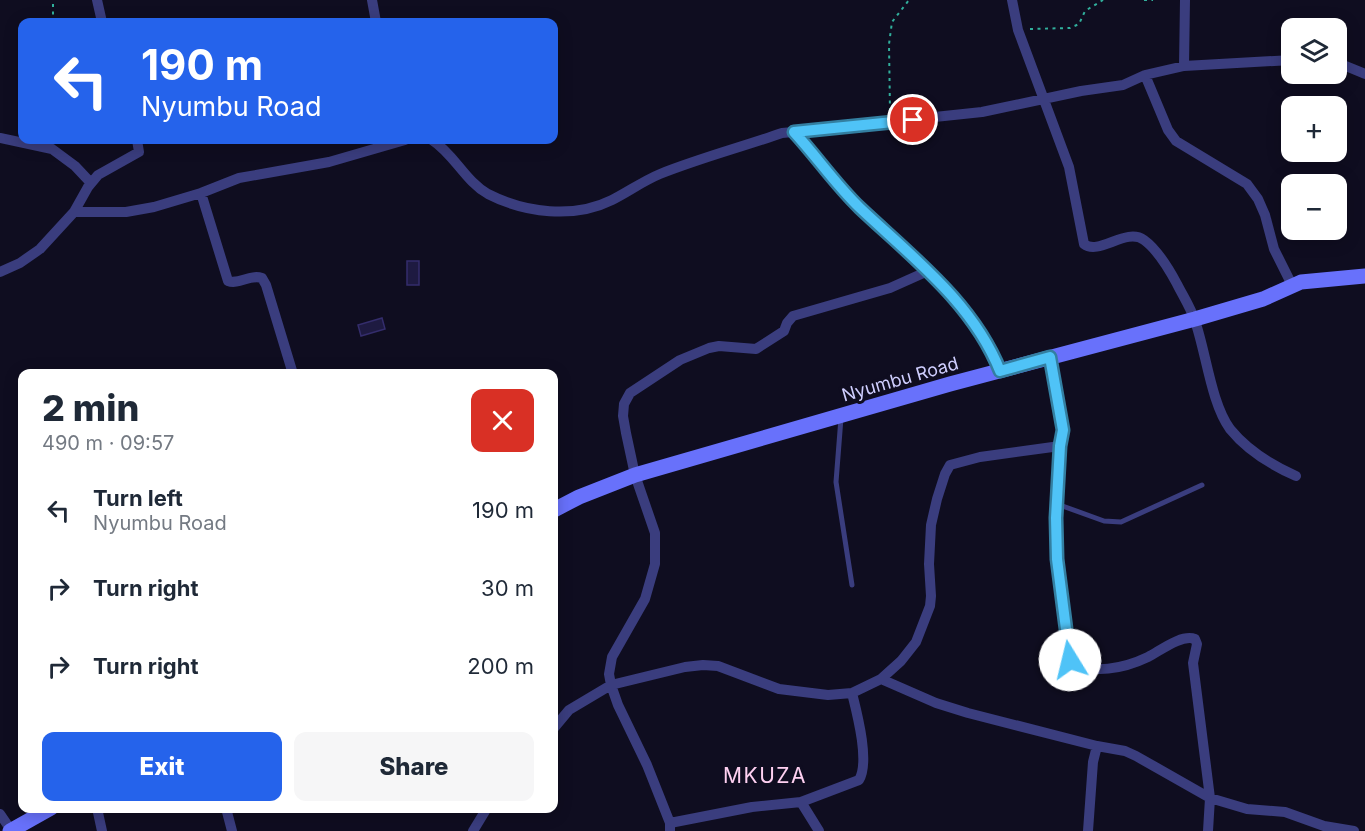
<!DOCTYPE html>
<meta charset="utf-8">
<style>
body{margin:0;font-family:Inter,sans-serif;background:#f6f6f7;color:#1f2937;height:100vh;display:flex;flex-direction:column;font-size:22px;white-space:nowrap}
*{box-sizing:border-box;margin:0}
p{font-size:20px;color:#747a83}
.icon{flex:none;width:33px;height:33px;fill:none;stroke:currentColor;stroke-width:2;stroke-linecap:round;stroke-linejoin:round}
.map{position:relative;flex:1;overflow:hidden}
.sheet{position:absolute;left:18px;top:369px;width:540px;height:444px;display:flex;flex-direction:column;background:#fff;border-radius:12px;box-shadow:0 3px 15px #0003}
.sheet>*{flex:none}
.top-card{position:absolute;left:18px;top:18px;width:540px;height:126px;border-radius:12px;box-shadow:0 3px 15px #0003;background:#2563eb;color:#fff;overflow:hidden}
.tools{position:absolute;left:1281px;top:18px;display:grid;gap:12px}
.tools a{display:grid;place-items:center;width:66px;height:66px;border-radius:12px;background:#fff;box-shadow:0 3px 15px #0003;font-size:30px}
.pin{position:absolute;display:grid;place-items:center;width:51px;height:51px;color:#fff;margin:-26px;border:3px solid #fff;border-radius:50%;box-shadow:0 2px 6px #0007}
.me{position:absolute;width:66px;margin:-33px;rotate:351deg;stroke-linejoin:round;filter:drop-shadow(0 0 4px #0008)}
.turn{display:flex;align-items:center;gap:21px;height:126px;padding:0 24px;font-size:27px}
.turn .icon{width:78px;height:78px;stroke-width:2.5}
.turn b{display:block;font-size:42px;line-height:51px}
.round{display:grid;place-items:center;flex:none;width:63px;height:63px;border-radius:12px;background:#f6f6f7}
.head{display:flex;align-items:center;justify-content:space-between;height:102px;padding:0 24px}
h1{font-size:36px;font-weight:800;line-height:45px}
.cta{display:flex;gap:12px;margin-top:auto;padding:12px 24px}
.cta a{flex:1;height:69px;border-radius:12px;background:#2563eb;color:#fff;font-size:24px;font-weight:800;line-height:69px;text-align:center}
.cta a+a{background:#f6f6f7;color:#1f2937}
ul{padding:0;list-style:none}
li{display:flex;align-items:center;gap:18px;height:78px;padding:0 24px}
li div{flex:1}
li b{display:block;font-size:22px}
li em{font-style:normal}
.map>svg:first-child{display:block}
</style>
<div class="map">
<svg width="1365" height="831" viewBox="0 0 1365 831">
<rect width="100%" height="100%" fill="#0f0d20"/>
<path fill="#1e1a41" stroke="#342d6c" stroke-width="1.5" d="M 407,261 L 419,261 L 419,285 L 407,285 Z
M 382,318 L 385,329 L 361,336 L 358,325 Z"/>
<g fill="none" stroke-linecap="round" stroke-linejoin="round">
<path stroke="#31af9c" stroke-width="2" stroke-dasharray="3 4.5" stroke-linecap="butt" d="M 1144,0 L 1153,0
M 53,22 L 53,0
M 1030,29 L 1070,28 L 1079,24 L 1085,11 L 1103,0
M 890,111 L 889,44 L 892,22 L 909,0"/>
<path stroke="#3a3d7e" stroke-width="5" d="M 841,418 L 836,482 L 852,585
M 1057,504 L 1104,521 L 1121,522 L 1202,485"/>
<path stroke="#3a3d7e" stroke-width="10" d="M 97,0 L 102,22
M 372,0 L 376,22
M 1012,0 L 1018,30 L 1069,167 L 1084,244 C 1099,256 1126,227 1144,240 C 1158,250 1169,269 1177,284 C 1183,296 1191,308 1195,321 C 1206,352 1211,403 1230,429 C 1248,451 1271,465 1296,476
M 1336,62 L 1365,74
M 1184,66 L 1185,0
M 1145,75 L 1168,130 L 1176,141 L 1247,184 L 1258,199 L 1265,215 L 1274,249 L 1292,285
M 793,132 L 982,112 L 1081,91 L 1123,85 L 1145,75 L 1184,66 L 1292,60
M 0,138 L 52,149 L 75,166 L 91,183
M 432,140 C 454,154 465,181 488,194 C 525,213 574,219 612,200 C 628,192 643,181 660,174 C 700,158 742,147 782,133 L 793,132 C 816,155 834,182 857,205 C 909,257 972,300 1000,371
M 201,193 L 228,281 C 239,285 250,274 262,278 L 266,285 L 293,374
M 74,212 L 126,212 L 154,207 L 201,193 L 239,178 L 329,162 L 405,140
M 0,272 L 20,263 L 40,249 L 74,212 L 88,187 L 98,175 L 139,152 L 137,140
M 1050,357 L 1063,430 L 1060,446 L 1056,518 L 1057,559 L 1070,660 C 1091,676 1125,668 1148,657 C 1160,651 1181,634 1195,639 L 1197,644 L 1193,663 L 1210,798 L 1208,831
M 881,679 L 936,703 L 968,713 L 1097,746 L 1093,762 L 1088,831
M 554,728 L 569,710 L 611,685 L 685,667 L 703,665 L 718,666 L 779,689 L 828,695 L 852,693 L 881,679 L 901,661 L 916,642 L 930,606 L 931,596 L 929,564 L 931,525 L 937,499 L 945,474 L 950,465 L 980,457 L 1060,446
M 1097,746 L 1125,751 L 1136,756 L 1210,798 L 1247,809 L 1285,812 L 1324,826 L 1354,831
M 801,802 L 819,831
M 97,808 L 102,831
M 226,808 L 232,831
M 0,814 L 11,830
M 670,823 L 752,807 L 801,802 L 859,780 C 870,762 857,713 852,693
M 473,831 L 487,808
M 670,831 L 670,823 L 647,765 L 618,705 L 611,685 L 609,674 L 612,657 L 645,599 L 655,564 L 655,533 L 635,475 L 626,433 L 623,416 L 624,404 L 630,393 L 680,360 L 709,348 L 719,346 L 756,349 L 784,331 L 787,323 L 793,316 L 890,288 L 928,271"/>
<path stroke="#6871fb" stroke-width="15" d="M 554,510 L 579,497 L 635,475 L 950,384 L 1195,319 L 1263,299 L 1301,282 L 1365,276
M 10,831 L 51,808"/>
</g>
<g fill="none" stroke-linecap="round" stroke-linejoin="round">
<defs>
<path id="route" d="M 913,120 L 794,132 C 817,157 836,185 860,208 C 912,257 973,303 1000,371 L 1050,357 L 1063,430 L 1060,446 L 1056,518 L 1057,559 L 1070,660"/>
</defs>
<use href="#route" stroke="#337fa1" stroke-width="15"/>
<use href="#route" stroke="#4fc3f7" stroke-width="10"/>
</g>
<g text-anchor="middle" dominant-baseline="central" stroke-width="6" stroke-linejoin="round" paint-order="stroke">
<g font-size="18" fill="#cfcefe" stroke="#0f0d20">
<text transform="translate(900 379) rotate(-16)">Nyumbu Road</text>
</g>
<g font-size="21" letter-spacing="1.5" fill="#fed0f1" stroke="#0f0d20">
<text x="765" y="775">MKUZA</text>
</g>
</g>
</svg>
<div class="tools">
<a><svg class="icon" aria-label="layers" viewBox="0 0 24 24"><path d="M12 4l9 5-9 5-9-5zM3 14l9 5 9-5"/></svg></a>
<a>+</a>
<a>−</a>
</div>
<div class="pin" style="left:913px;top:120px;background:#d93025"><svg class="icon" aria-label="arrive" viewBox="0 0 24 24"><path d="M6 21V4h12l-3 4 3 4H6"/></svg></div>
<svg class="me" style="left:1070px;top:660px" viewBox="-20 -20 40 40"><circle r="19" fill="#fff"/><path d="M0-13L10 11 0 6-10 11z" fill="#4fc3f7"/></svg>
<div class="top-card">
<div class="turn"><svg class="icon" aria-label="left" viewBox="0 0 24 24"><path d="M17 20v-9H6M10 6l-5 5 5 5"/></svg><div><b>190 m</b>Nyumbu Road</div></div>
</div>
<section class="sheet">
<div class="head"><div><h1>2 min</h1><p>490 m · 09:57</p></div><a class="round" style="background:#d93025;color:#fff"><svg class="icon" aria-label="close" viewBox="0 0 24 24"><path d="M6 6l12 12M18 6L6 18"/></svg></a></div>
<ul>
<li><svg class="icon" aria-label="left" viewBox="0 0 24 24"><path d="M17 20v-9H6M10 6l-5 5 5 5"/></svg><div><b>Turn left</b><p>Nyumbu Road</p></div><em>190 m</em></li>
<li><svg class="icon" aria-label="right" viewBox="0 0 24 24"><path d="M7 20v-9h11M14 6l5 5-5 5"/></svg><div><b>Turn right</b></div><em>30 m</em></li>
<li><svg class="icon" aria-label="right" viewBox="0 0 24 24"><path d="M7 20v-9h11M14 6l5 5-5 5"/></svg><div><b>Turn right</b></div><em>200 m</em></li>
</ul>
<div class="cta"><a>Exit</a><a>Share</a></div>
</section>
</div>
